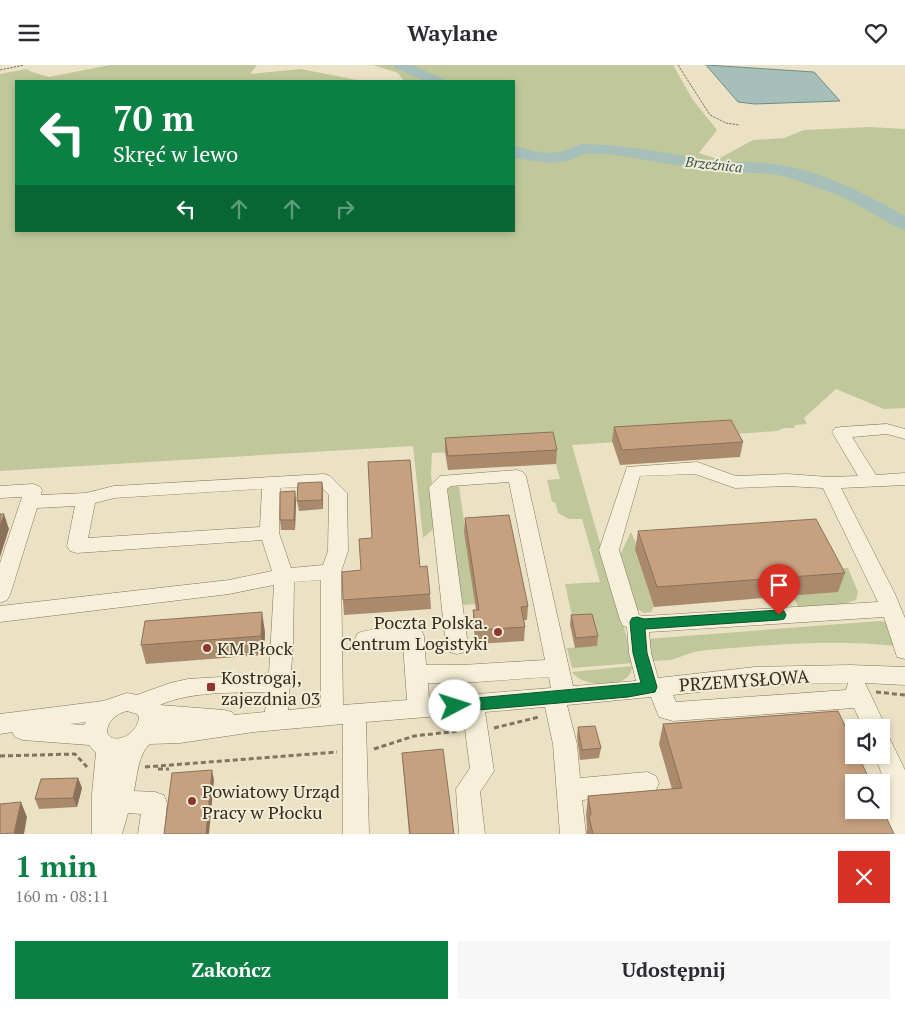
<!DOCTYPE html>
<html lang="pl">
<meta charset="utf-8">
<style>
body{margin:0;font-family:"PT Serif",serif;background:#f7f7f7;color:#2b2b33;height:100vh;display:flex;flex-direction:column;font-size:19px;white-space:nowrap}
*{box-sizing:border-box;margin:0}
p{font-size:16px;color:#7c7c81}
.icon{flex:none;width:28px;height:28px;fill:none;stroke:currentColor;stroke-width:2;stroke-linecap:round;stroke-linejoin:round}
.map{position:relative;height:769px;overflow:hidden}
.side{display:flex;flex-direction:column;background:#fff;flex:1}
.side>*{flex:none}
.banner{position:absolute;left:15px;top:15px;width:500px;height:152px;border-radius:0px;box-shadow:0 2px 8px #0003;background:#0b8043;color:#fff;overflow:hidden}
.tools{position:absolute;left:845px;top:654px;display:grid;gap:10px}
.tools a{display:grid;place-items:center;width:45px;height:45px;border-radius:0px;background:#fff;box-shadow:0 2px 8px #0003;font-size:25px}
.pin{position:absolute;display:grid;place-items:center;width:42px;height:42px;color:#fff;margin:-51px -21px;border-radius:50% 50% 50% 0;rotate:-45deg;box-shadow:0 0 5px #0007}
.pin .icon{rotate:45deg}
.me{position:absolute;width:55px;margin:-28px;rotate:85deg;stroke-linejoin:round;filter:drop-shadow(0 0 4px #0008)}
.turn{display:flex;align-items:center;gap:18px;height:105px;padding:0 15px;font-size:22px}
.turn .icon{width:65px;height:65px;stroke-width:2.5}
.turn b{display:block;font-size:35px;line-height:42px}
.lanes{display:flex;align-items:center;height:48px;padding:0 15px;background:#0003;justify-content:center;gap:25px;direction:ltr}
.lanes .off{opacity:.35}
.round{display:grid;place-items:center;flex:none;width:52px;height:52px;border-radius:0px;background:#f7f7f7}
.summary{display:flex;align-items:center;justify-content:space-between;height:85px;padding:0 15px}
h1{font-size:30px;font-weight:700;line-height:38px;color:#0b8043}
.cta{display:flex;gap:10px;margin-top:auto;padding:10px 15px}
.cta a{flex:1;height:58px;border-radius:0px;background:#0b8043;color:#fff;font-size:20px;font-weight:700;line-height:58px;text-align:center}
.cta a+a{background:#f7f7f7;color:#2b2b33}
header{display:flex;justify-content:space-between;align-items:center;height:65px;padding:0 15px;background:#fff;font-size:22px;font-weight:700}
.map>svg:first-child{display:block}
</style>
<header><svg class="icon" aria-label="menu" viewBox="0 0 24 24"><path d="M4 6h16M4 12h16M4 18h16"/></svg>Waylane<svg class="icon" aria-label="heart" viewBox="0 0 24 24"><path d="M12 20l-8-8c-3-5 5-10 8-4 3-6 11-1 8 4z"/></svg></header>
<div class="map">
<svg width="905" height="769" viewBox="0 0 905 769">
<rect width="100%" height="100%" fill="#ebe2c6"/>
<path fill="#c0c89b" d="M 110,0 L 257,0 L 250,9 L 301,4 L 362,16 L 16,16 L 16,166 L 514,166 L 514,16 L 404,16 L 398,8 L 373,0 L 673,0 L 693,35 L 717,65 L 699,88 L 718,94 L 753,75 L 784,73 L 804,65 L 870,62 L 905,64 L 905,343 L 884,344 L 836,324 L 804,353 L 807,359 L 794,360 L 795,363 L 784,363 L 777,366 L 572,380 L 634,598 L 572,603 L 567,583 L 597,581 L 574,560 L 565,519 L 600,517 L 582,454 L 569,454 L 558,448 L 555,437 L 552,437 L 547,415 L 560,414 L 551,381 L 432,388 L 431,409 L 436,462 L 423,473 L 413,381 L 0,406 L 0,9 L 26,4 L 32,7 L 49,12 Z
M 459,421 L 476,539 L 465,540 L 455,534 L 447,422 Z
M 631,467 L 639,485 L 635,486 L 654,542 L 651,547 L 644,548 L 637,544 L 619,492 Z
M 841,503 L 848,503 L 858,527 L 856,535 L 844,539 L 799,543 L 793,531 L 805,530 L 834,511 L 844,511 Z
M 880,556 L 886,557 L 895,581 C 832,574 770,580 707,585 L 694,587 L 671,595 L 653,596 L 646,574 Z
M 632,601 C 632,625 584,624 572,607 Z"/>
<path fill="#a7bfb9" stroke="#6e8c86" d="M 706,0 L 814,7 L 840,36 L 755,39 L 738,37 Z"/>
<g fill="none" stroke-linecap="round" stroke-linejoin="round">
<path fill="#a7bfb9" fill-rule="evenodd" d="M 393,0 L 412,0 L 442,13 L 445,16 L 425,16 L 395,3 Z
M 582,79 C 625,79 668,89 710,95 C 732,98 754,96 775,99 C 822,106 864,128 905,151 L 905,165 L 898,163 L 843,132 L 790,113 L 773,109 L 713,106 L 608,89 L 584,89 L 568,96 L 549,98 L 514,93 L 514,81 C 528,84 543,90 559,87 C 567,85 574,81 582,79 Z"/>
<defs>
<path id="minor" d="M 887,359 L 905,364 L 905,374 L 887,369 L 852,372 L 876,410 L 905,408 L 905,420 L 841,423 L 895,529 L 905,553 L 905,594 L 897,592 L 884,552 L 649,567 L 651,588 L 658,613 L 755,602 L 850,600 L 905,602 L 905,620 L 865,618 L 886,662 L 882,669 L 881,662 L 863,662 L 854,643 L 673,656 L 659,652 L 651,632 L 567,640 L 577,679 L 580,713 L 647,707 L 656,711 L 659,718 L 656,725 L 647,729 L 582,735 L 586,769 L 560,769 L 553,679 L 545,642 L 485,647 L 494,706 L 480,727 L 485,769 L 459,769 L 456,724 L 470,703 L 463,649 L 366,657 L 369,769 L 343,769 L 343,659 L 254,667 L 180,678 L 150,679 C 138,689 137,712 134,726 L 155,727 L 164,730 L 167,738 L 164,769 L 138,769 L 141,749 L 128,748 L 122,769 L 92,769 L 92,729 L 96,688 L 89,680 L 23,675 L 15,672 L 12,667 L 0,669 L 0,649 L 103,636 L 127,628 L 137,630 L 170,618 L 188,614 L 269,609 L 274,520 L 229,529 L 0,557 L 0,541 L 229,515 L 272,506 L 262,475 L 77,488 L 70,486 L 67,481 L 75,441 L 37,443 L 10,530 L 7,535 L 0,538 L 0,498 L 22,432 L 0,433 L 0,421 L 33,419 L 39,421 L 42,425 L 41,430 L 86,428 L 114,421 L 324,409 L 330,411 L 347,428 L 348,486 L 341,507 L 343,640 L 407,635 L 403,580 L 366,582 L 358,580 L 355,574 L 358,568 C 373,563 406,561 421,565 L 424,571 L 426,600 L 462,600 L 545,595 L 509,417 L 451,421 L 447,424 L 468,581 L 465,587 L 457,589 L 449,587 L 446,581 L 429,422 L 440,411 L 517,405 L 523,407 L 526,411 L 573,621 L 636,616 L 629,588 L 627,562 L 623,561 L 620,555 L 599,485 L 627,402 L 697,397 L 736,411 L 787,409 L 829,412 L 858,411 L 832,367 L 835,363 L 841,362 ZM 695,409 L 735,423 L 787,421 L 823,423 L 878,537 L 644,551 L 639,550 L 619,485 L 640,411 ZM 320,421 L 329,430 L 328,486 L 323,500 L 291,503 L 279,468 L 280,423 ZM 262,424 L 260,462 L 88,473 L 95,438 L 114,433 ZM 321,515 L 321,642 L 288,645 L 293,580 L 294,517 ZM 549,612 L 551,623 L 429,633 L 428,618 L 462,618 ZM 848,618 L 846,625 L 676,637 L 673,630 L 755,620 ZM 267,627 L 265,647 L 234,650 L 232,647 L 224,645 L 160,640 C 192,626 233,628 267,627 ZM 127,646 L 137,649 L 139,652 C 138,665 125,676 112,673 L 107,668 C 107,656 116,649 127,646 ZM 86,657 L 84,660 L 70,659 Z
M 881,669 L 889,672 L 905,705 L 905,769 L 883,769 C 888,735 889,722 874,690 L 881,690 Z"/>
</defs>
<use href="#minor" stroke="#84745d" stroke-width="1"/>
<path stroke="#84745d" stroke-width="1" stroke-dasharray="2.5 1" stroke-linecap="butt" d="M 678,0 L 710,50 L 726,58 L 739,60
M 0,5 L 24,0"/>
<path stroke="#84745d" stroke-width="3" stroke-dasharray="5 3" stroke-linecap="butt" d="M 876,627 L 905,630
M 494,663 L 539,652
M 374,684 L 414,671 L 459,666
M 0,691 L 75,689 L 87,702
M 145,702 L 337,687
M 158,704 L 169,704"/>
<use href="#minor" fill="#f6efd9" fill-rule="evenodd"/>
</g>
<path fill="#aa8a6d" d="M 614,362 L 743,377 L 740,392 L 620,400 L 612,376 Z
M 445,373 L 557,385 L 556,399 L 448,405 L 445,387 Z
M 322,417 L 323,426 L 323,444 L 299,446 L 297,436 Z
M 296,435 L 295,465 L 281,465 L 280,455 Z
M 465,453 L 528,541 L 527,555 L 524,555 L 525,562 L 524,576 L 476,579 L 473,559 L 473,545 L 476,545 L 464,467 Z
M 638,466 L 845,508 L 838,527 L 654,542 L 635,485 Z
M 420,502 L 430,529 L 431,544 L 344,550 L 343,535 Z
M 571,550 L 598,571 L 597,581 L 575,583 L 570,560 Z
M 265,567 L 264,590 L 146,599 L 141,580 Z
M 663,659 L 894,769 L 586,769 L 587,763 L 586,750 L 588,731 L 672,724 L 659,679 Z
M 578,662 L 601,683 L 599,693 L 580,695 L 577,672 Z
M 402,688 L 454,769 L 409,769 Z
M 78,713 L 82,723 L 77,742 L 39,744 L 35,734 Z"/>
<path fill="#8b7159" d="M 322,417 L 323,426 L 323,444 L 322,435 Z
M 295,426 L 296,435 L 295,465 L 294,455 Z
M 4,449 L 9,464 L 0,492 L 0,461 Z
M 262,547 L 265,567 L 264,590 L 261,571 Z
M 212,705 L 214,715 L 209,769 L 206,769 Z
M 78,713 L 82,723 L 77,742 L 73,733 Z
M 21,737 L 27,752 L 24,769 L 14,769 Z"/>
<path fill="#c6a17f" stroke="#8b7159" d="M 731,355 L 743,377 L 622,385 L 614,362 Z
M 553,367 L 557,385 L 448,391 L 445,373 Z
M 410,395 L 420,502 L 427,501 L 430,529 L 343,535 L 342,507 L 361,505 L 359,474 L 372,473 L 368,397 Z
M 322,417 L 322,435 L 297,436 L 298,418 Z
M 295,426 L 294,455 L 280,455 L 280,427 Z
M 0,449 L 4,449 L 0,461 Z
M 509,450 L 528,541 L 521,542 L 525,562 L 476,565 L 473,545 L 479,545 L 465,453 Z
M 816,454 L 845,508 L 657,522 L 638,466 Z
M 262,547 L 261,571 L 141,580 L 145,556 Z
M 592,549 L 598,571 L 576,573 L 571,550 Z
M 838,646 L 854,680 L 854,690 L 858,690 L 871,718 L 854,718 L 854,745 L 881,745 L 881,741 L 894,769 L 593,769 L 589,752 L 591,749 L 588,731 L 682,723 L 663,659 Z
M 595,661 L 601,683 L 582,685 L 578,662 Z
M 443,684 L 454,769 L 410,769 L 402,688 Z
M 212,705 L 206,769 L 164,769 L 172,708 Z
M 78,713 L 73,733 L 35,734 L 41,714 Z
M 21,737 L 14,768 L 0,769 L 0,739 Z"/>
<path fill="#0b8043" stroke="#07532c" d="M 779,545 L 784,546 L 786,550 L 784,554 L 779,555 L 645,564 L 647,588 L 657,622 L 655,627 L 628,632 L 455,647 L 450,645 L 448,641 L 450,636 L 455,635 L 641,618 L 633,588 L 630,557 L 632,553 L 637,552 L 644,554 Z"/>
<g fill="#8e3732" stroke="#f3ecd5" stroke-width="2">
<circle cx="498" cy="567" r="5"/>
<circle cx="207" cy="583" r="5"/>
<rect x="206" y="617" width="10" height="10" rx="2.5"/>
<circle cx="192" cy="736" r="5"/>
</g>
<g text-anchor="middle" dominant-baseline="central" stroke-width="4" stroke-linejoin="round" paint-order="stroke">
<g font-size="14" font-style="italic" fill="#305454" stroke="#f3ecd5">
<text transform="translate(714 99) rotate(6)">Brzeźnica</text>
</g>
<g font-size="18" fill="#362c20" stroke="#f3ecd5" text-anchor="start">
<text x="488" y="557" text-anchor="end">Poczta Polska.<tspan x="488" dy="21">Centrum Logistyki</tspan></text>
<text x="217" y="583">KM Płock</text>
<text x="221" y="612">Kostrogaj,<tspan x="221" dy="21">zajezdnia 03</tspan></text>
<text x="202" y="726">Powiatowy Urząd<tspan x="202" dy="21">Pracy w Płocku</tspan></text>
</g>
<g font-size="18" fill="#362c20" stroke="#f3ecd5">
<text transform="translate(744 615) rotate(-4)">PRZEMYSŁOWA</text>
</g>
</g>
</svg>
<div class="tools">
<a><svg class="icon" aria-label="sound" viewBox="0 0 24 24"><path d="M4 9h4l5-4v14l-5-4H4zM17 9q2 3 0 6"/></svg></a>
<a><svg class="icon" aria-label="search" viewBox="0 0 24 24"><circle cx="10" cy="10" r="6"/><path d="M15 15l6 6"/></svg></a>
</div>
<div class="pin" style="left:779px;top:550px;background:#d93025"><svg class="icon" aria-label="arrive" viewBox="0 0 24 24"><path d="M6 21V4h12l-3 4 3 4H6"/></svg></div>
<svg class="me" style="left:455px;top:641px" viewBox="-20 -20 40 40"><circle r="19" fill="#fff"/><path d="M0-13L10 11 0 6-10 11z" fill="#0b8043"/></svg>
<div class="banner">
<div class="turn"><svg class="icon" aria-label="left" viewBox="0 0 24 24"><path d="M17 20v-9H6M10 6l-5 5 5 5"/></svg><div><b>70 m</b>Skręć w lewo</div></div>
<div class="lanes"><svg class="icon" aria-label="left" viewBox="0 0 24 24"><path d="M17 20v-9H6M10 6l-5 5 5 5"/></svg><svg class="icon off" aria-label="ahead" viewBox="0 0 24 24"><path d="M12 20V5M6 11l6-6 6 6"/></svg><svg class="icon off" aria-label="ahead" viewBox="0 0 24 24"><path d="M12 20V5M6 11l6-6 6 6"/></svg><svg class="icon off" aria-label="right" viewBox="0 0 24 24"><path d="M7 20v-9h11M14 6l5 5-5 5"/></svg></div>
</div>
</div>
<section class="side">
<div class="summary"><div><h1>1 min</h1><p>160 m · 08:11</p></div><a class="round" style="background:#d93025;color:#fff"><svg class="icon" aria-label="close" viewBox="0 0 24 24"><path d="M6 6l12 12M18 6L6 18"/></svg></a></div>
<div class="cta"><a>Zakończ</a><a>Udostępnij</a></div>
</section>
